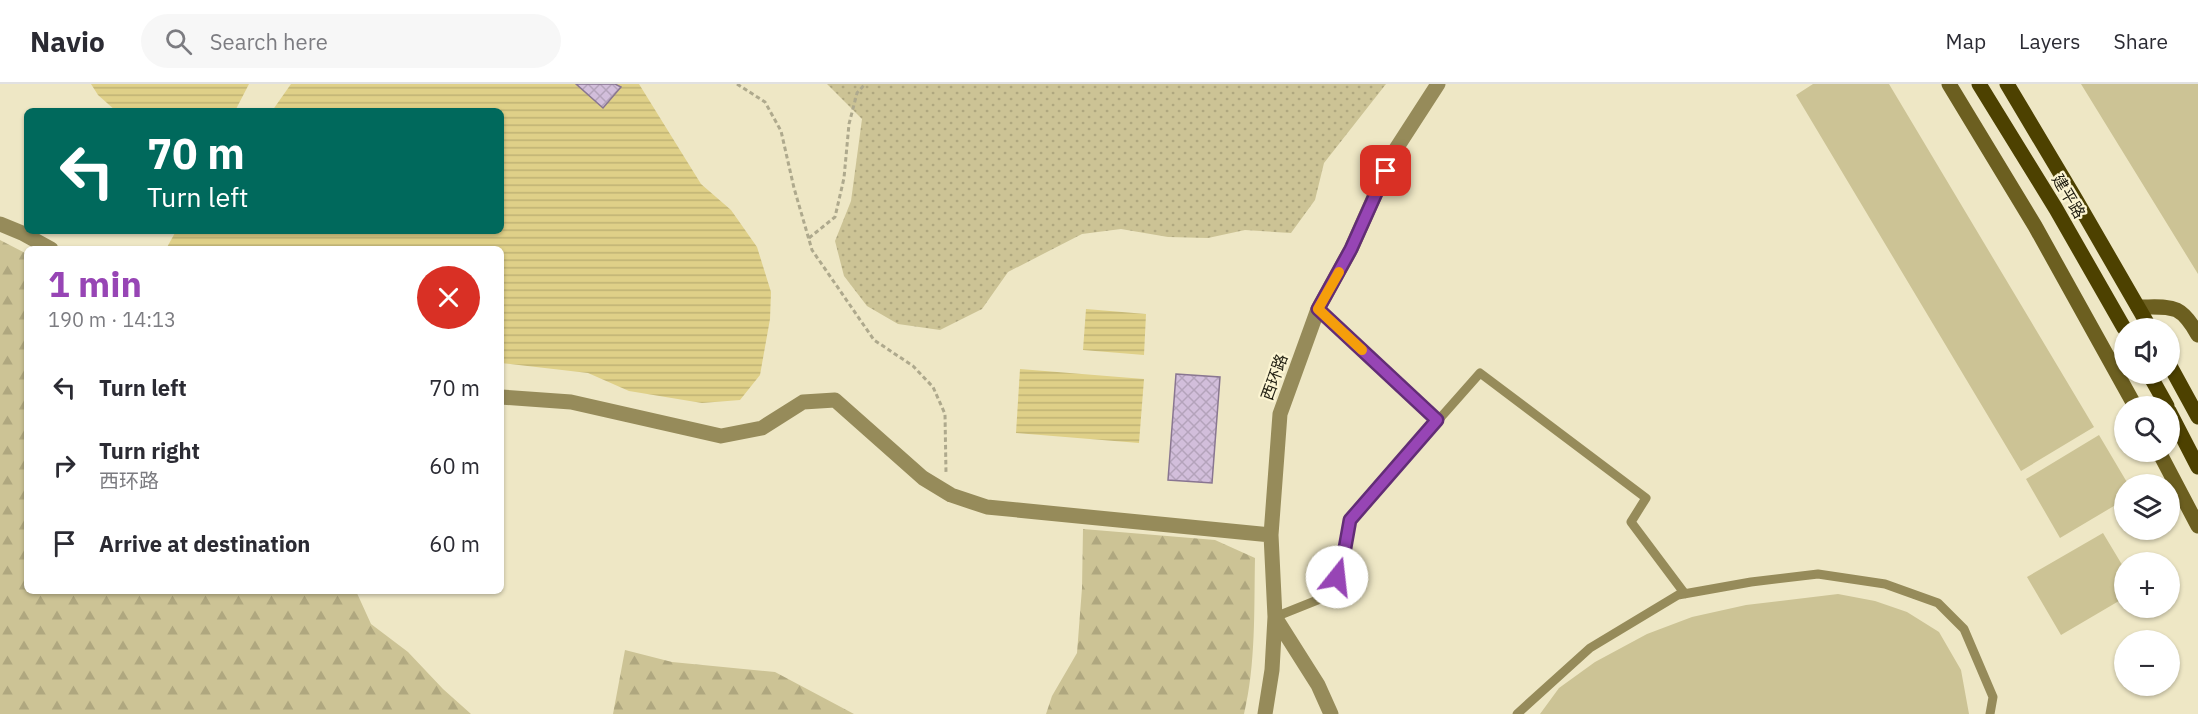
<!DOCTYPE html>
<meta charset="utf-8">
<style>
body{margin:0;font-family:"IBM Plex Sans","Noto Sans SC",sans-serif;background:#f7f7f7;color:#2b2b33;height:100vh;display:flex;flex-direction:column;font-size:22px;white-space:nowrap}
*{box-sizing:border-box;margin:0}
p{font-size:20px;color:#7c7c81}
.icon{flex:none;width:33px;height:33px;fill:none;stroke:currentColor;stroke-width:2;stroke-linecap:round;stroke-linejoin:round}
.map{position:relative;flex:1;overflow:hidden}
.panel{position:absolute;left:24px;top:162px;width:480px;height:348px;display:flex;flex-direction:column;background:#fff;border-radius:9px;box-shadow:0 2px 4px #0004}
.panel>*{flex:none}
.banner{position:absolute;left:24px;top:24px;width:480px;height:126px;border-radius:9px;box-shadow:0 2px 4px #0004;background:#00695c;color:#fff;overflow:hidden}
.buttons{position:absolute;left:2114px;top:234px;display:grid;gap:12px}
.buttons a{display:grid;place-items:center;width:66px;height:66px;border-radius:50%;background:#fff;box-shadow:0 2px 4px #0004;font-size:30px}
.pin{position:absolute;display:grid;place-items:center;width:51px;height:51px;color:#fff;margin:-26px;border-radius:12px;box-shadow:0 3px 9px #0006}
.me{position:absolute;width:66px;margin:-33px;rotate:16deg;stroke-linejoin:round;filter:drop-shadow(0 0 4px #0008)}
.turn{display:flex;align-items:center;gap:21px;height:126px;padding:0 24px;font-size:27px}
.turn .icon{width:78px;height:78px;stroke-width:2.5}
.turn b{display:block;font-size:42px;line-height:51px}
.round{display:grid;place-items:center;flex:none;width:63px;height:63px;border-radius:32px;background:#f7f7f7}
.headline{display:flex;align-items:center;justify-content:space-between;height:102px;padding:0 24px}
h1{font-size:36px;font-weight:800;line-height:45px;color:#9745b5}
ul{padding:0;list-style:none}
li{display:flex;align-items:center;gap:18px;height:78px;padding:0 24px}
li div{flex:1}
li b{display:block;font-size:22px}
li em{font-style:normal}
header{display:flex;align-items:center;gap:36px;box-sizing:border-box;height:84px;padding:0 30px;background:#fff;border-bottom:2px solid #e1e1e2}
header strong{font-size:28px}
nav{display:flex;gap:33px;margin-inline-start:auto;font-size:21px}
.search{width:420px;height:54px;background:#f7f7f7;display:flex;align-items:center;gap:15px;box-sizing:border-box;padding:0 21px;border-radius:33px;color:#7c7c81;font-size:22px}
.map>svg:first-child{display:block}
</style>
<header>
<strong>Navio</strong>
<div class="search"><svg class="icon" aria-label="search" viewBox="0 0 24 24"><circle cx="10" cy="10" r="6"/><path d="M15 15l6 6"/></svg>Search here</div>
<nav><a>Map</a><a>Layers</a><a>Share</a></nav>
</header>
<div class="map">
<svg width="2198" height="630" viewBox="0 0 2198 630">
<defs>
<pattern id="grass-dots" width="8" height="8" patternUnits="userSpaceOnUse" patternTransform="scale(1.5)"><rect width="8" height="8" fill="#ccc395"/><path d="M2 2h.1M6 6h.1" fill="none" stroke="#afa77f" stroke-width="1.8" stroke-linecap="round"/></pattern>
<pattern id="forest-firs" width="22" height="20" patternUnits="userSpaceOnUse" patternTransform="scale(1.5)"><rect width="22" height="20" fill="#ccc395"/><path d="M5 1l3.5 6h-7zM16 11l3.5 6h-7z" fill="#afa77f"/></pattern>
<pattern id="water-rules" width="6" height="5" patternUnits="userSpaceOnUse" patternTransform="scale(1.5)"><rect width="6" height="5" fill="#dfd088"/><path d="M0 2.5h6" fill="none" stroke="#bfb274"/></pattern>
<pattern id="building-cross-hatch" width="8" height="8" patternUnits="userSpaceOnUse" patternTransform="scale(1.5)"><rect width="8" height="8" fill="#d2bedb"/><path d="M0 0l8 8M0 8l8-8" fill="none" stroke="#b4a3bb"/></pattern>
</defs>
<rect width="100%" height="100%" fill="#eee7c5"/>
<path fill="url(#grass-dots)" d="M 827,0 L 1386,0 L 1324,79 L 1315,116 L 1291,149 L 1245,146 L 1208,154 L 1168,153 L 1121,145 L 1082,150 L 1008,188 L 982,225 L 940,246 L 898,240 L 867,222 L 844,192 L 835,157 L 851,117 L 862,35 Z"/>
<path fill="url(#forest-firs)" d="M 0,156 L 27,170 L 27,507 L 356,507 L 371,540 L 408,568 L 443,605 L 471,630 L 0,630 Z
M 1083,445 L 1215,456 L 1255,474 C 1254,525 1256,580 1244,630 L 1046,630 L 1052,612 L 1077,569 L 1082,504 Z
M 625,566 L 672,578 L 775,588 L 854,630 L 613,630 Z"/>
<path fill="#ccc395" d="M 1813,0 L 1889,0 L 2094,343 L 2021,387 L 1796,11 Z
M 2081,0 L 2198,0 L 2198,190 Z
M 2099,351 L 2128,400 L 2124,400 L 2124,416 L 2060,454 L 2026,395 Z
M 2103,449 L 2124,484 L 2124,514 L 2061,551 L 2027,493 Z
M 1838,510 L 1875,517 L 1907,528 L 1939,548 L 1961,586 L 1969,630 L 1540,630 L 1559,604 L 1595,578 L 1647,550 L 1692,533 L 1746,521 Z"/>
<path fill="url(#water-rules)" d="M 91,0 L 249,0 L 235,27 L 116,27 L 98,11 Z
M 291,0 L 639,0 L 701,100 L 731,126 L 757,163 L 771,208 L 770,235 L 760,291 L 740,316 L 702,319 L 629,307 L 588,289 L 501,279 L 501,165 L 166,165 L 176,147 L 501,147 L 501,27 L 272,27 Z
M 1086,225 L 1146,230 L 1144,271 L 1083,266 Z
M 1020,285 L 1144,295 L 1139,359 L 1016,349 Z"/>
<path fill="url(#building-cross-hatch)" stroke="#897691" stroke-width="1.5" d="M 576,0 L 615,0 L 621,3 L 603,24 Z
M 1176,290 L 1220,293 L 1212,399 L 1168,396 Z"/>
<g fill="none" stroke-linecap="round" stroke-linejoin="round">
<path stroke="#aea98d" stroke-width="3" stroke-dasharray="4.5 3" stroke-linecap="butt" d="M 737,0 L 765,18 L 781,47 L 794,104 L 812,166 L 874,256 L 913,282 L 933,303 L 945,330 L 946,389
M 809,154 L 835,133 L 844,94 L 849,40 L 857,9 L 865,0"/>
<path stroke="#968b5a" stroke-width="9" d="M 1318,225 L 1437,336
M 1275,533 L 1330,511 L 1343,475 L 1350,436 L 1480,289 L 1646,414 L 1631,438 L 1685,510
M 1517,630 L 1590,564 L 1678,511 L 1751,498 L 1818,490 L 1885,500 L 1938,519 L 1964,545 L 1993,613 L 1990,630"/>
<path stroke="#968b5a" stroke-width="15" d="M 0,140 L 22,149 L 51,165
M 501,313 L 571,318 L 721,352 L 762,344 L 803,318 L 835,316 L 923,394 L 951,411 L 987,423 L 1271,451
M 1275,533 L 1318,601 L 1331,630
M 1265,630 L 1272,586 L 1275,533 L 1271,451 L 1280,330 L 1318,225 L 1351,165 L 1394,68 L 1438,0"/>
<path stroke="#6c5f20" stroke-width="15" d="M 1949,0 L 2035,142 L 2135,322
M 2138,223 C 2172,223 2180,219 2198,251
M 2159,368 L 2198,442"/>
<path stroke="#4d4100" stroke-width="15" d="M 1979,0 L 2056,125 L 2124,244
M 2007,0 L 2075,114 L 2150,244
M 2169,280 L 2198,333
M 2149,290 L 2167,322
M 2169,327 L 2198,383"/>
</g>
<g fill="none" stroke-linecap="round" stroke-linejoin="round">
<defs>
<path id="route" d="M 1337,493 L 1343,475 L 1350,436 L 1437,336 L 1318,225 L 1351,165 L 1386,87"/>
</defs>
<use href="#route" stroke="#622d76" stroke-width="15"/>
<use href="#route" stroke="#9745b5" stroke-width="10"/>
<path stroke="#f59e0b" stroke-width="10" d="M 1339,188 L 1318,225 L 1362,266"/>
</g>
<g text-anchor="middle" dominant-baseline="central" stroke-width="4.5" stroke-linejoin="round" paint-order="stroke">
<g font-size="16" fill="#201e11" stroke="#fcf5d2">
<text transform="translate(2069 112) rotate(59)">建平路</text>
<text transform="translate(1274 293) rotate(-70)">西环路</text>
</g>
</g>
</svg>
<div class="buttons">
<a><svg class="icon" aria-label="sound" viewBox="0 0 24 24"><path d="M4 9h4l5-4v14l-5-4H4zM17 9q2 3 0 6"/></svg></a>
<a><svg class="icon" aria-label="search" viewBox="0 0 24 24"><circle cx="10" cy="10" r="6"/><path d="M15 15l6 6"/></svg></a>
<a><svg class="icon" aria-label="layers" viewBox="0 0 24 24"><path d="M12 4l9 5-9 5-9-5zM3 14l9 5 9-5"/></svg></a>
<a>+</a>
<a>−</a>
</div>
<div class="pin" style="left:1386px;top:87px;background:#d93025"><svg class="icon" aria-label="arrive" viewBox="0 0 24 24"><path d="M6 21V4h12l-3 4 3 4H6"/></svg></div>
<svg class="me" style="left:1337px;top:493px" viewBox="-20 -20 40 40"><circle r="19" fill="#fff"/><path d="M0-13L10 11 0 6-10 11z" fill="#9745b5"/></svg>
<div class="banner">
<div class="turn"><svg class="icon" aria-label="left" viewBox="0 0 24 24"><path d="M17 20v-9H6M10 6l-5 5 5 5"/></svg><div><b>70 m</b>Turn left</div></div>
</div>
<section class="panel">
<div class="headline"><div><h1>1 min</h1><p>190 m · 14:13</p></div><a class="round" style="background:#d93025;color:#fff"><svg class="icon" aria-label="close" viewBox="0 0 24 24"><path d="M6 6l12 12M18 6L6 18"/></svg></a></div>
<ul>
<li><svg class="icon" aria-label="left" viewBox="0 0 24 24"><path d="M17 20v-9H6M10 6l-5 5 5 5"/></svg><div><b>Turn left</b></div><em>70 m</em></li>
<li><svg class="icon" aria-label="right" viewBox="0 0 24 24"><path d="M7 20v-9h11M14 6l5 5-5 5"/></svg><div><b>Turn right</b><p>西环路</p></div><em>60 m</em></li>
<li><svg class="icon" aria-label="arrive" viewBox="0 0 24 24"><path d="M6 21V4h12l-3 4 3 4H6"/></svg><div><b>Arrive at destination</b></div><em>60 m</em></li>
</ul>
</section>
</div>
